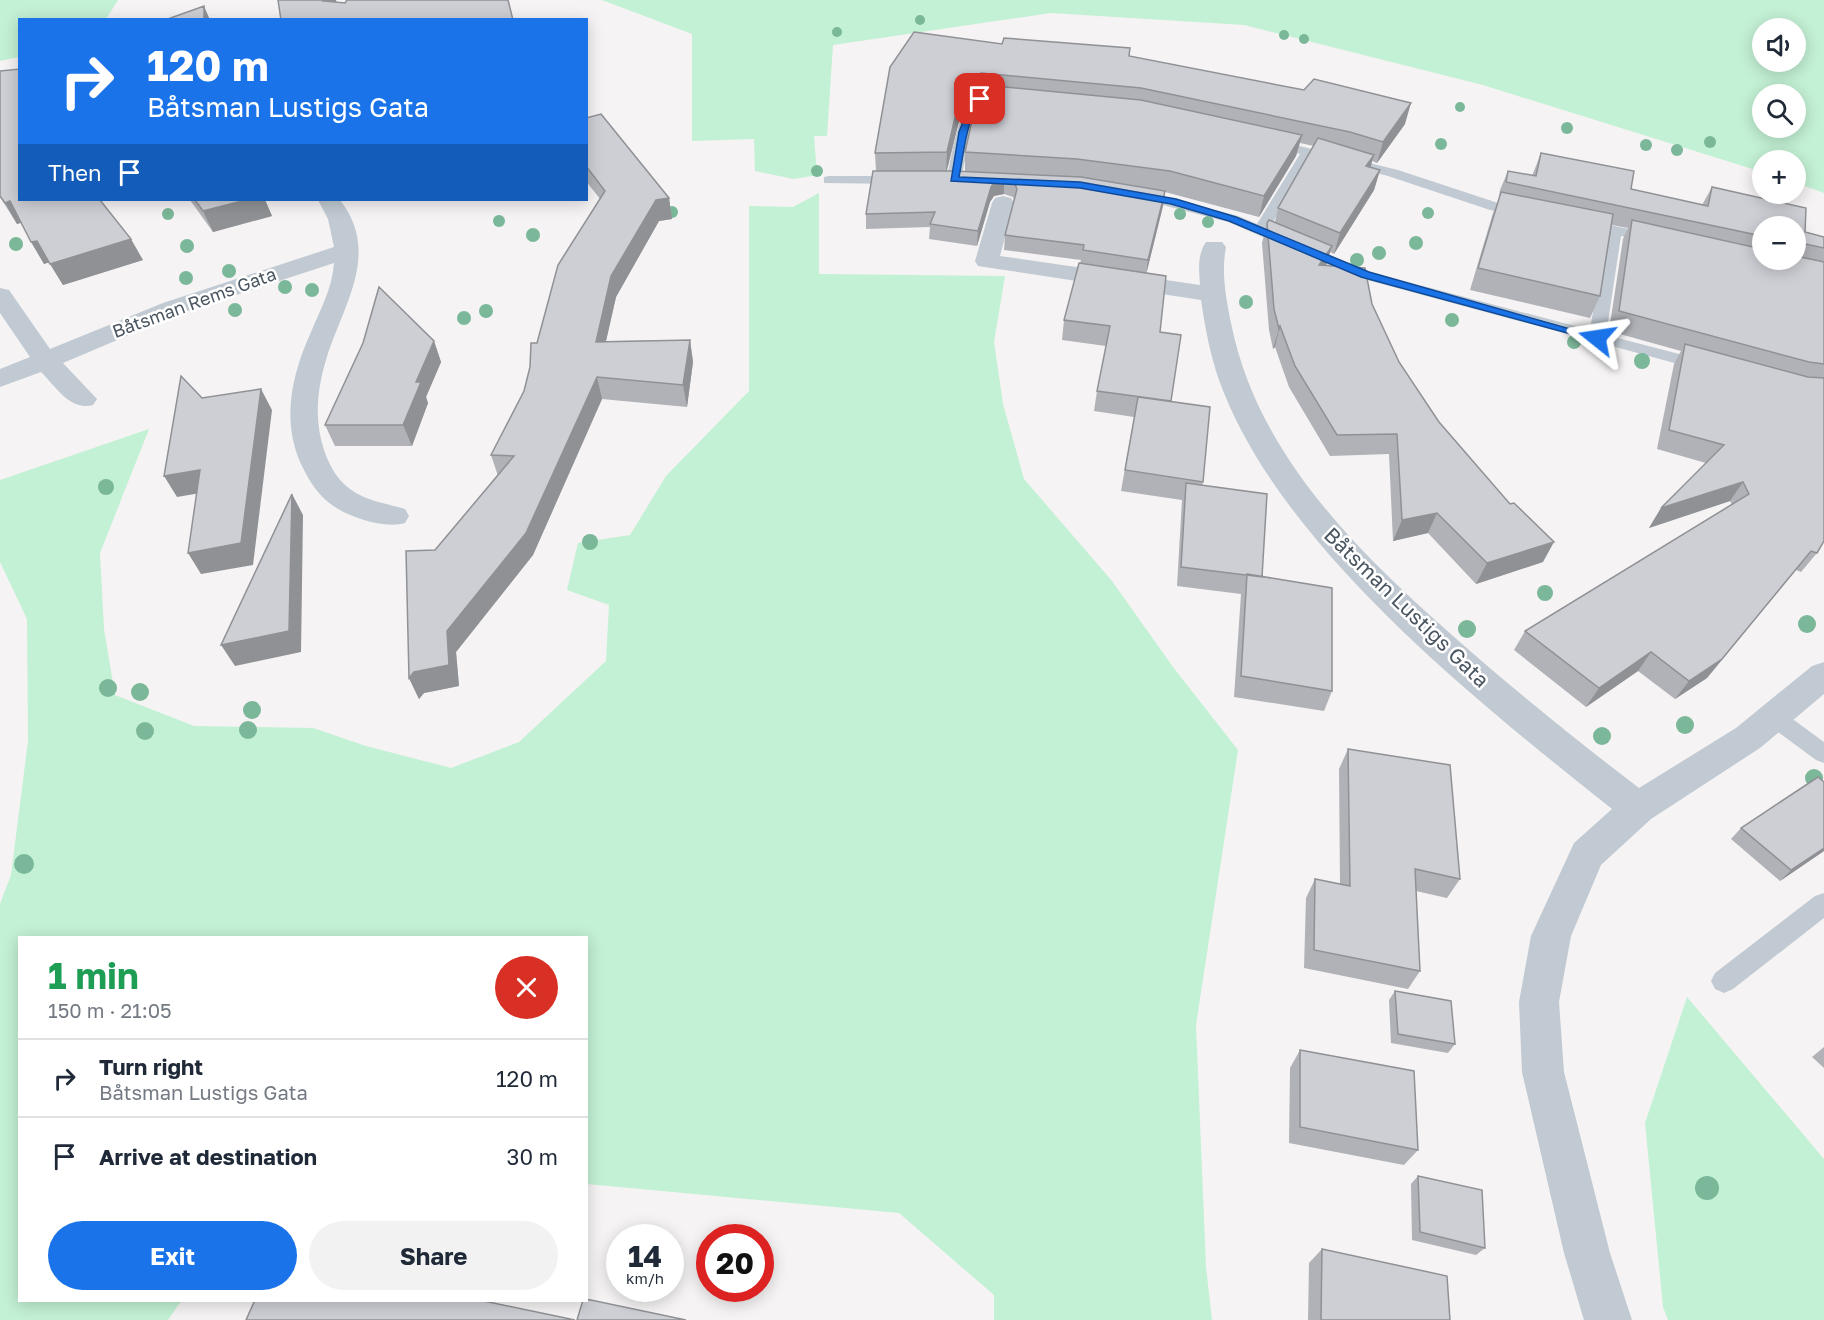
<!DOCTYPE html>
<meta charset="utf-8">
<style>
body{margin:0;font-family:"Golos Text",sans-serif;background:#f2f2f3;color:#1f2937;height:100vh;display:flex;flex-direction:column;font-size:22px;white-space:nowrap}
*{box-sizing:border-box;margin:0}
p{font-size:20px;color:#747a83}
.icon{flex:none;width:33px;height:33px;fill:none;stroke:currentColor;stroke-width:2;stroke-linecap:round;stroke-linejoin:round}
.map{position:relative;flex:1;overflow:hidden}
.sheet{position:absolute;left:18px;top:936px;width:570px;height:366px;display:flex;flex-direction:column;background:#fff;border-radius:0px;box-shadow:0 3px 15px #0003}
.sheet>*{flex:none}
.banner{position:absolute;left:18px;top:18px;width:570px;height:183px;border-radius:0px;box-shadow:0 3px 15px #0003;background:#1a73e8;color:#fff;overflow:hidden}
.controls{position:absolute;left:1752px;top:18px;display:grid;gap:12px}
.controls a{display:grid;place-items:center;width:54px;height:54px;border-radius:50%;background:#fff;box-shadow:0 3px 15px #0003;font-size:30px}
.speed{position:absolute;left:606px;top:1224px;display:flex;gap:12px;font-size:30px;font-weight:700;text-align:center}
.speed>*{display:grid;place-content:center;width:78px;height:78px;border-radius:50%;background:#fff;box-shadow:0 3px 15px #0003;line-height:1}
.speed small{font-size:15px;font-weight:400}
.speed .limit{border:9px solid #d22;background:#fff;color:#111}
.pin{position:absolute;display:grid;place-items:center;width:51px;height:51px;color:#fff;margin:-26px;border-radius:12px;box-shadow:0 3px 9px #0006}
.me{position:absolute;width:66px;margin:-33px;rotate:285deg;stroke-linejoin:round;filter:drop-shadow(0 0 4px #0008)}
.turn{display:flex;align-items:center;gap:21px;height:126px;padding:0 30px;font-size:27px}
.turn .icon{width:78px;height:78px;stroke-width:2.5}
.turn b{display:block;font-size:42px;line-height:51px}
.then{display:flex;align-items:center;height:57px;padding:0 30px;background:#0003;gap:12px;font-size:22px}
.round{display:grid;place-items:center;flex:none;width:63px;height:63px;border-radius:32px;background:#f2f2f3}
.head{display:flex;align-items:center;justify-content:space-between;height:102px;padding:0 30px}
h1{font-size:36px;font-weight:700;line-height:45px;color:#1e9e55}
.cta{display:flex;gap:12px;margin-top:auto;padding:12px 30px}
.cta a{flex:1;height:69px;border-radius:36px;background:#1a73e8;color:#fff;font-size:24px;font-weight:700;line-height:69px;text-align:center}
.cta a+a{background:#f2f2f3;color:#1f2937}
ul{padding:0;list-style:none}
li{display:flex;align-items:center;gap:18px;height:78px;padding:0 30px;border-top:2px solid #e0e1e3}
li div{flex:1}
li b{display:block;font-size:22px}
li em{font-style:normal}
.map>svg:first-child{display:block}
</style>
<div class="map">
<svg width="1824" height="1320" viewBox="0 0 1824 1320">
<rect width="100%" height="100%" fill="#f5f3f3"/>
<path fill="#c3f1d5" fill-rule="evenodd" d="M 0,0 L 118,0 L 106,19 L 20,20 L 19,57 L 0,61 Z
M 602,0 L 1824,0 L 1824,193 L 1796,183 L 1796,160 L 1762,160 L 1762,172 L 1483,85 L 1244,25 L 1051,13 L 833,45 L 827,136 L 814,136 L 817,175 L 794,179 L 755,171 L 754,139 L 692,141 L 692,34 ZM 1762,28 L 1796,28 L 1796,62 L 1762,62 ZM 1762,94 L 1796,94 L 1796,128 L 1762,128 Z
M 819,193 L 819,274 L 1005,276 L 994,342 L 1003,404 L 1024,479 L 1112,581 L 1173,667 L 1238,750 L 1196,1025 L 1206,1267 L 1212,1320 L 994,1320 L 994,1295 L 899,1213 L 587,1184 L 586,938 L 20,938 L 20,1300 L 181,1301 L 168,1320 L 0,1320 L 0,904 L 11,875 L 28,741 L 27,619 L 0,562 L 0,480 L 149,429 L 100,553 L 104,629 L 115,695 L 194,726 L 313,728 L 366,746 L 451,768 L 519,742 L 606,661 L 609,605 L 567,590 L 578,543 L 630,535 L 666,476 L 749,391 L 749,206 L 793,207 Z
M 1687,997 L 1824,1159 L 1824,1320 L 1668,1320 L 1663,1307 L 1645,1123 Z"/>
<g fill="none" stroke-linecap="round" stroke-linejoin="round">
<path fill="#c1cad2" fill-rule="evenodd" d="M 980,95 L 1007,97 L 1014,101 L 1007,105 L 981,104 L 971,132 L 961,179 L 959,182 L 949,182 L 947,179 C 951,159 959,101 980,95 Z
M 1271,139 L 1398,170 L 1498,203 L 1526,209 L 1528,212 L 1521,216 L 1490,210 L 1388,176 L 1312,157 L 1269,229 L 1370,272 L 1590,330 L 1606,233 L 1580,227 L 1578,224 L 1580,221 L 1585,220 L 1659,235 L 1661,238 L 1659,241 L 1654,242 L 1621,236 L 1606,335 L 1710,362 L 1712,366 L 1704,371 L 1360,278 L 1228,222 L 1132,197 L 1130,194 L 1137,190 L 1238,216 L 1257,224 L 1300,154 L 1266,146 L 1266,140 Z
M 829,176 L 900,176 L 907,180 L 900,184 L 824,183 L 824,177 Z
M 1775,709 L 1783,712 L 1824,742 L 1824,763 L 1816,760 L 1767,724 L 1764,718 L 1767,712 Z
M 1824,893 L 1824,918 L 1733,989 L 1724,993 L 1715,989 L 1711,981 L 1715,973 L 1815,896 Z"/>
<path fill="#c1cad2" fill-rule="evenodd" d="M 1003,196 L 1011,198 L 1014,203 L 1000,256 L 1200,285 C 1199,270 1197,255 1206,242 L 1222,242 L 1226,247 C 1221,272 1226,298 1231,323 C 1257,454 1357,551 1453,636 C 1513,689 1576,740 1639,788 L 1736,728 L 1812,666 L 1824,662 L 1824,694 L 1760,748 L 1651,819 L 1601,865 L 1571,936 L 1559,1002 L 1564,1072 L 1610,1253 L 1632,1320 L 1584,1320 L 1564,1253 L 1522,1072 L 1519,1002 L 1531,936 L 1574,843 L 1612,809 C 1478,702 1278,545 1219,380 C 1210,354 1205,327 1201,300 L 978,266 L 975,261 L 992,203 L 995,198 Z
M 318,200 L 340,200 C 382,254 342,306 326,360 C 317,390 314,420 324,450 C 330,468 340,484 356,493 C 371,502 389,504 405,509 L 409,516 L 405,523 C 385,529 352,518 335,507 C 319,497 309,481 301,464 C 281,420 292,374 311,332 C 321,308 332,289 334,263 L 181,313 L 63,363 L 97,399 L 93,405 C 70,411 56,387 41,372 L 0,387 L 0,369 L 30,357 L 0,313 L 0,288 L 9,290 L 50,349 L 163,303 L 334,247 L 328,219 Z"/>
</g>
<g fill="#7bb799">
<circle cx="920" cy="20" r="5"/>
<circle cx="837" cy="32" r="5"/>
<circle cx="1284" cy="35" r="5"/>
<circle cx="1304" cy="39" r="5"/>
<circle cx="1460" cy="107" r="5"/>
<circle cx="1567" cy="128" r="6"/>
<circle cx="1710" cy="142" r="6"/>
<circle cx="1441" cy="144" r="6"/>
<circle cx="1646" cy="145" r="6"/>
<circle cx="1677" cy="150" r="6"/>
<circle cx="817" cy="171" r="6"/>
<circle cx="672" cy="212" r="6"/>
<circle cx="1428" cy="213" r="6"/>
<circle cx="168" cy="214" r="6"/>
<circle cx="1180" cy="214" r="6"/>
<circle cx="499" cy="221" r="6"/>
<circle cx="1208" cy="222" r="6"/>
<circle cx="533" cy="235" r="7"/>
<circle cx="1416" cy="243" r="7"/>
<circle cx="16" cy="244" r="7"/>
<circle cx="187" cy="246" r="7"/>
<circle cx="1379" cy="253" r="7"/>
<circle cx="1357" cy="260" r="7"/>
<circle cx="229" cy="271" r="7"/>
<circle cx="186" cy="278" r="7"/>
<circle cx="285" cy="287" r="7"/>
<circle cx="312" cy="290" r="7"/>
<circle cx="1246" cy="302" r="7"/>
<circle cx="235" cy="310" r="7"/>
<circle cx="486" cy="311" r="7"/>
<circle cx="464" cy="318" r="7"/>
<circle cx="1452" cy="320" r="7"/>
<circle cx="1574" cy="342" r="7"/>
<circle cx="1642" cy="361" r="8"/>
<circle cx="106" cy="487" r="8"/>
<circle cx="590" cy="542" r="8"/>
<circle cx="1545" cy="593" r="8"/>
<circle cx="1807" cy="624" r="9"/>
<circle cx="1467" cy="629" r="9"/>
<circle cx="108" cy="688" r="9"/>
<circle cx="140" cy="692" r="9"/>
<circle cx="252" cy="710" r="9"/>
<circle cx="1685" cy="725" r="9"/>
<circle cx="248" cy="730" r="9"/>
<circle cx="145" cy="731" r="9"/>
<circle cx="1602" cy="736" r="9"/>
<circle cx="1814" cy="778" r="9"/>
<circle cx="24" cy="864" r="10"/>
<circle cx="1707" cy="1188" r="12"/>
</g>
<path fill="#b0b2b7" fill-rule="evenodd" d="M 1002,44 L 1129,56 L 1405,124 L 1377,163 L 1372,161 L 1371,167 L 1380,170 L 1374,190 L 1334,254 L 1330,252 L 1326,266 L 1372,304 L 1399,362 L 1439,422 L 1543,562 L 1476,584 L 1428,533 L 1393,541 L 1389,454 L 1330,456 L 1289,387 L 1275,347 L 1273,349 L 1269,330 L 1262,243 L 1267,223 L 1275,222 L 1278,208 L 1314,146 L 1300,143 L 1296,156 L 1259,217 L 1165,192 L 1163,206 L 1146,274 L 1160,332 L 1171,402 L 1203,482 L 1202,485 L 1262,577 L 1332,691 L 1324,711 L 1234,697 L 1241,594 L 1177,586 L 1182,500 L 1121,491 L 1134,417 L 1094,411 L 1097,391 L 1106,346 L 1062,340 L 1064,320 L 1081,260 L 1004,250 L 1005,235 L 1014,200 L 1013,197 L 1004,194 L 994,196 L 990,202 L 977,246 L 929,239 L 930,227 L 866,229 L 866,214 L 876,171 L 875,153 ZM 980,93 L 981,93 L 965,152 L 965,171 L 947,171 L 960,117 L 971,98 Z
M 0,71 L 20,200 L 143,260 L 63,285 L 49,262 L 44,264 L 21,223 L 17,224 L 0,197 Z
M 586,118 L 669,198 L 672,219 L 659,221 L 616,297 L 606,341 L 690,340 L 693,362 L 687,407 L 602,399 L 533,555 L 456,652 L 459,686 L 424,693 L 419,699 L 409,678 L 435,550 L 498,476 L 491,455 L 524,391 L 537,343 L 600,199 L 586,181 Z
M 1541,153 L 1634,171 L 1631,189 L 1702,205 L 1712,187 L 1806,208 L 1805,232 L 1824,237 L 1824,541 L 1817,553 L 1801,572 L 1796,570 L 1707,678 L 1675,699 L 1638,671 L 1586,707 L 1514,650 L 1525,631 L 1732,505 L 1730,501 L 1649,528 L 1661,508 L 1706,463 L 1657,449 L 1674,364 L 1681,351 L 1609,331 L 1623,239 L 1628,228 L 1612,225 L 1600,296 L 1590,318 L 1470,290 L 1493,213 L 1499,198 L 1500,190 L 1508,171 L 1532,176 ZM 1762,226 L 1796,226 L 1796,260 L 1762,260 Z
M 190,200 L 265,200 L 272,216 L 213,232 Z
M 434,341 L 441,362 L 426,397 L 428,403 L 412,446 L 335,446 L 325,425 Z
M 1348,749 L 1460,879 L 1447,898 L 1416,891 L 1420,971 L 1408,989 L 1304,968 L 1306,898 L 1315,879 L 1340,884 L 1339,769 Z
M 1824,782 L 1824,851 L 1780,881 L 1731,839 L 1741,828 Z
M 1395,991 L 1455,1044 L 1448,1053 L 1391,1043 L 1389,1000 Z
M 1824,1047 L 1824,1068 L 1812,1057 Z
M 1300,1050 L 1418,1150 L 1404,1165 L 1289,1143 L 1290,1068 Z
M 1418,1176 L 1485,1248 L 1476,1255 L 1412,1240 L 1411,1184 Z
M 1322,1249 L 1450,1320 L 1308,1320 L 1309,1263 Z"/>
<path fill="#909195" d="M 324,0 L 336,0 L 338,9 L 323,1 Z
M 204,6 L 210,20 L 204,20 Z
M 981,73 L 980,93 L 971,98 L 960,117 L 946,173 L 947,152 L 960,96 L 972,78 Z
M 1411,103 L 1405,124 L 1377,163 L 1383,142 Z
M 1302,135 L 1296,156 L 1259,217 L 1264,196 Z
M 1374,155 L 1368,175 L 1366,166 Z
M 1380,170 L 1374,190 L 1334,254 L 1340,233 Z
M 1004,179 L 1004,194 L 994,196 L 990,202 L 977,246 L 978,231 L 991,187 L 995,181 Z
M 1165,191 L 1163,206 L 1146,275 L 1148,260 Z
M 669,198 L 672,219 L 659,221 L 616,297 L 601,363 L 596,342 L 611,276 L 656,200 Z
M 246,200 L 265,200 L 272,216 L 213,232 L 203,211 Z
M 10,201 L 23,222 L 17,224 L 5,203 Z
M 131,239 L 143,260 L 63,285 L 50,264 Z
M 37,241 L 50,262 L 44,264 L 31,242 Z
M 1332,246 L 1326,266 L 1319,265 Z
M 1280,326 L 1275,347 L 1273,349 L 1279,329 Z
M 690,340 L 693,362 L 687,407 L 683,385 Z
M 434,341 L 441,362 L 426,397 L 428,403 L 412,446 L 403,425 L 416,382 Z
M 597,377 L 602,399 L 533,555 L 456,652 L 459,686 L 424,693 L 419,699 L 409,678 L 447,631 Z
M 261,389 L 272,410 L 253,565 L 201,574 L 188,553 Z
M 200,470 L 212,491 L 177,497 L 164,476 Z
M 1743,482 L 1730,501 L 1649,528 L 1661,508 Z
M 292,494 L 303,515 L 301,652 L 235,666 L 221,645 Z
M 1437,513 L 1428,533 L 1393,541 L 1402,520 Z
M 1554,542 L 1543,562 L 1476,584 L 1487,563 Z
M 1811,551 L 1707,678 L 1675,699 L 1689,681 Z
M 1651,652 L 1638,671 L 1586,707 L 1599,688 Z
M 1824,848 L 1824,851 L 1780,881 L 1791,870 Z"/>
<path fill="#cdcfd5" stroke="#909195" stroke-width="1.5" d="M 278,0 L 324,0 L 323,1 L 345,3 L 347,0 L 508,0 L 513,20 L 281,20 Z
M 204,6 L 204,20 L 165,20 Z
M 914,32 L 1002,44 L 1004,38 L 1130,48 L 1129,56 L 1304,90 L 1314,79 L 1411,103 L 1383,142 L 1350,132 L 1141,88 L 981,73 L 972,78 L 960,96 L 947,152 L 875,153 L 890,67 Z
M 20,69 L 20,200 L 100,200 L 131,239 L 50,264 L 37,241 L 31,242 L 10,201 L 5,203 L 0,196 L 0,71 Z
M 984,85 L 1141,100 L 1302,135 L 1264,196 L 1170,171 L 1077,159 L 965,152 L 974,112 Z
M 601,114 L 669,198 L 656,200 L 611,276 L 596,342 L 690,340 L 683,385 L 597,377 L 526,533 L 447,631 L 449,665 L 414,672 L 409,678 L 406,551 L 435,550 L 514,456 L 491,455 L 524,391 L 530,367 L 531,343 L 537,343 L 558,265 L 605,191 L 586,166 L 586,118 Z
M 1318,138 L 1374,155 L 1366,166 L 1380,170 L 1340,233 L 1278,208 Z
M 1541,153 L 1634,171 L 1631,189 L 1708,206 L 1712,187 L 1806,208 L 1805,232 L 1824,237 L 1824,248 L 1796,242 L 1796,226 L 1762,226 L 1762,236 L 1506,182 L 1508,171 L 1536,176 Z
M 873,171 L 954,171 L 1081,177 L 1165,191 L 1148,260 L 1083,250 L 1084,245 L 1005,235 L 1017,189 L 1014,182 L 1004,179 L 995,181 L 991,187 L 978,231 L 930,224 L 935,212 L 866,214 Z
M 1501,192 L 1613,214 L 1600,296 L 1478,268 Z
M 195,200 L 246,200 L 203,211 Z
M 1269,220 L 1332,246 L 1319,265 L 1365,268 L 1372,304 L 1399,362 L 1439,422 L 1510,504 L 1514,503 L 1554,542 L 1487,563 L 1437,513 L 1402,520 L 1397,434 L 1337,435 L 1295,366 L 1280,326 L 1279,329 L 1274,309 L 1267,223 Z
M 1632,220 L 1762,249 L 1762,260 L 1796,260 L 1796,256 L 1824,262 L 1824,364 L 1809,362 L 1619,311 Z
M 1079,263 L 1166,276 L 1160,332 L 1181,335 L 1171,401 L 1097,391 L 1110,326 L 1064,320 Z
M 379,287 L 434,341 L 416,382 L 421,382 L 403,425 L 325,425 L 363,343 Z
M 1685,344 L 1808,377 L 1824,378 L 1824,541 L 1817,553 L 1811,551 L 1722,659 L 1689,681 L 1651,652 L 1599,688 L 1525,631 L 1749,494 L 1743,482 L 1661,508 L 1724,445 L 1669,430 Z
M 181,376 L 202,398 L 261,389 L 241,543 L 188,553 L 200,470 L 164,476 Z
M 1138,397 L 1210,407 L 1203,482 L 1125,470 Z
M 1186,483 L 1267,494 L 1262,577 L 1181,567 Z
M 292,494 L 289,631 L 221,645 Z
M 1247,574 L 1332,588 L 1332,691 L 1241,676 Z
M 1348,749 L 1450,765 L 1460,879 L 1415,869 L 1420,971 L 1314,950 L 1315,879 L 1350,886 Z
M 1818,777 L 1824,782 L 1824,848 L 1791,870 L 1741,828 Z
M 1395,991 L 1451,1001 L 1455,1044 L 1398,1034 Z
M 1300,1050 L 1414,1071 L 1418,1150 L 1300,1127 Z
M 1418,1176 L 1482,1190 L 1485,1248 L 1420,1232 Z
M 1322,1249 L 1447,1276 L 1450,1320 L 1321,1320 Z
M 586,1299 L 686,1320 L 577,1320 L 583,1300 L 586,1300 Z
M 255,1300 L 479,1300 L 575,1320 L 246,1320 Z"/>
<path fill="#1a73e8" stroke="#114b97" stroke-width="1.5" d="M 980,96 L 984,99 C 966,115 964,153 959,177 L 1080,182 L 1176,199 L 1236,217 L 1369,272 L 1602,338 L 1593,340 L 1361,277 L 1229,221 L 1171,204 L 1080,188 L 951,181 L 959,132 L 971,102 Z"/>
<g text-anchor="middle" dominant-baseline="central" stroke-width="5" stroke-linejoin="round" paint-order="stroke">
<g font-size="18" fill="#4a5661" stroke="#fff">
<text transform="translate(194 302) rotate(-20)">Båtsman Rems Gata</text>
</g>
<g font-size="21" fill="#4a5661" stroke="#fff">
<text transform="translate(1407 607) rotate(44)">Båtsman Lustigs Gata</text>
</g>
</g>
</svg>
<div class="controls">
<a><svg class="icon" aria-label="sound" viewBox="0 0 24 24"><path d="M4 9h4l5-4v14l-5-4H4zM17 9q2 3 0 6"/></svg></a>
<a><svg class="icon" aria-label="search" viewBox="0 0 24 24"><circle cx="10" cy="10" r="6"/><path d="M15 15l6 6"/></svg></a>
<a>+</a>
<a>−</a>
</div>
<div class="speed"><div>14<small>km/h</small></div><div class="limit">20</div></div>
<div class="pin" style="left:980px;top:99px;background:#d93025"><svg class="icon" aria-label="arrive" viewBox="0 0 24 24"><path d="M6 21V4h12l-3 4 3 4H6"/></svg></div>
<svg class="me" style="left:1597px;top:338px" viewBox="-20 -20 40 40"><path d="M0-17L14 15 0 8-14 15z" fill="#1a73e8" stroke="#fff" stroke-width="4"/></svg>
<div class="banner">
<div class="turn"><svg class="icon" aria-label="right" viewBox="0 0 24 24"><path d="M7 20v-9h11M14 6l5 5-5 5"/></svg><div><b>120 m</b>Båtsman Lustigs Gata</div></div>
<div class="then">Then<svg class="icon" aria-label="arrive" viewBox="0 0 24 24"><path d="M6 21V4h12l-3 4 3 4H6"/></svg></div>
</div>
<section class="sheet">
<div class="head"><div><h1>1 min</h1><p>150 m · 21:05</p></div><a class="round" style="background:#d93025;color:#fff"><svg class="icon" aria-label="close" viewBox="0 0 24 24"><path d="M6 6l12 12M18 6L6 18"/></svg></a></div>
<ul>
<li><svg class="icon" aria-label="right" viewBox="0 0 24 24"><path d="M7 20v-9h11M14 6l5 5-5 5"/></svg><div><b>Turn right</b><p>Båtsman Lustigs Gata</p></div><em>120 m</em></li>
<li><svg class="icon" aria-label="arrive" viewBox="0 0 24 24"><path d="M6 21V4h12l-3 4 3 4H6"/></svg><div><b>Arrive at destination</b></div><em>30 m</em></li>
</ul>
<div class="cta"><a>Exit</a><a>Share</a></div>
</section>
</div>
